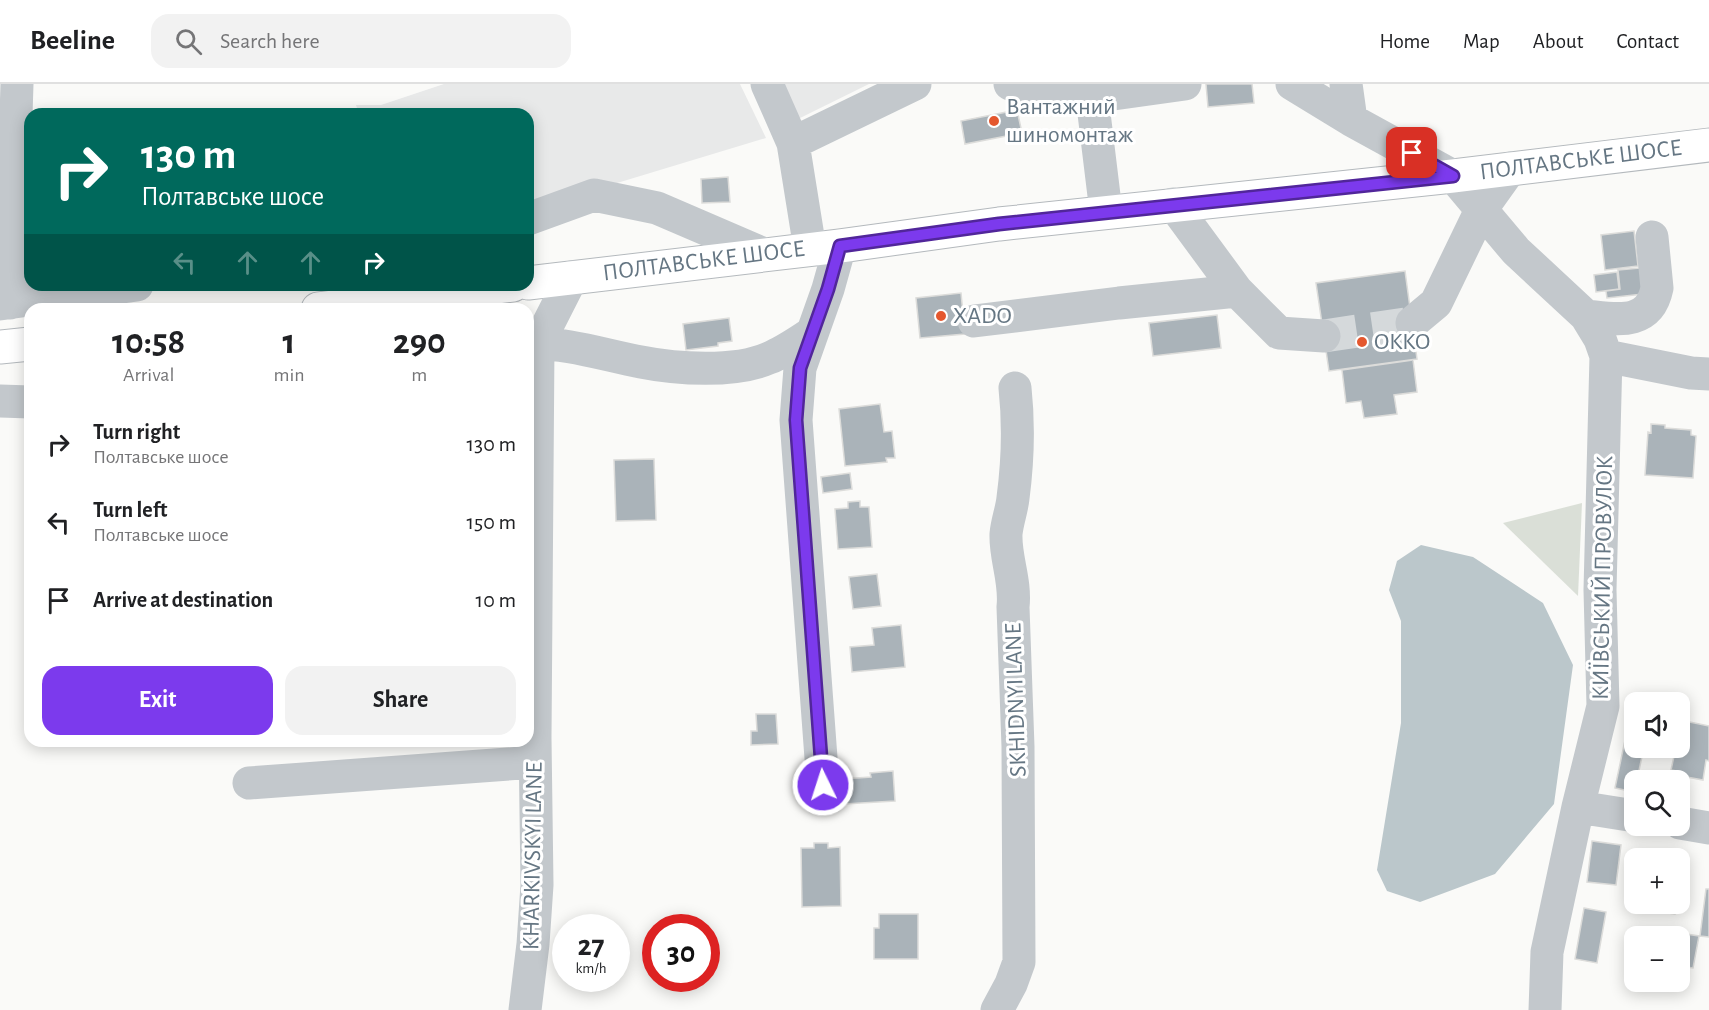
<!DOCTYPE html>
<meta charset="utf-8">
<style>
body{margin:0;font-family:"Alegreya Sans",sans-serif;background:#f2f2f2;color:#202124;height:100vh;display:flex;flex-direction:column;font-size:22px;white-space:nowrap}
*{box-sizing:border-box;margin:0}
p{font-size:20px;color:#757577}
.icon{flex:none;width:33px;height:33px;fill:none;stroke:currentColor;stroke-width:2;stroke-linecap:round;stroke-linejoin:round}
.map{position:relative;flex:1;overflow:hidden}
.sheet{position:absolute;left:24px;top:219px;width:510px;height:444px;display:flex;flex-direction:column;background:#fff;border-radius:18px;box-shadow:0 3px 15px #0003}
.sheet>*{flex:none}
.guide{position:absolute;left:24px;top:24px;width:510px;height:183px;border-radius:18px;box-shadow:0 3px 15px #0003;background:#00695c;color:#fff;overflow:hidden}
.tools{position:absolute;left:1624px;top:608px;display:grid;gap:12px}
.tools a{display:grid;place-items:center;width:66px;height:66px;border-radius:12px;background:#fff;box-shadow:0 3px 15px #0003;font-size:30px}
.speed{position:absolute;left:552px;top:830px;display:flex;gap:12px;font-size:30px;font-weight:700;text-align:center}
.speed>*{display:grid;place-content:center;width:78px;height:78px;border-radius:50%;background:#fff;box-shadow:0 3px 15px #0003;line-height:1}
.speed small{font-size:15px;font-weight:400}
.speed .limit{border:9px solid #d22;background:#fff;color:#111}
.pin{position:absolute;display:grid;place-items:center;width:51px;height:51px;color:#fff;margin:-26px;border-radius:12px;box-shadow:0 3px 9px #0006}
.me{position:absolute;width:66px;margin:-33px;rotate:356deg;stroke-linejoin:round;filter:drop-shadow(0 0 4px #0008)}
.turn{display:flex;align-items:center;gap:21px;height:126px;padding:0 18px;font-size:27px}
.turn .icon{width:78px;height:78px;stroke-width:2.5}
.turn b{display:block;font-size:42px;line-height:51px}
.lanes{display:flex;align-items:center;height:57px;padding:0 18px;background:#0003;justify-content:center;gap:30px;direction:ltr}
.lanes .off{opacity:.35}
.eta{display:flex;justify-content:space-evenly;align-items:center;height:102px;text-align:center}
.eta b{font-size:36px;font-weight:600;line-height:42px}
.primary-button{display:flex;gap:12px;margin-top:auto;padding:12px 18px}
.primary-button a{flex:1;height:69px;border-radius:18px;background:#7c3aed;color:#fff;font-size:24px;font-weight:600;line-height:69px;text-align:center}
.primary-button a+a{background:#f2f2f2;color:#202124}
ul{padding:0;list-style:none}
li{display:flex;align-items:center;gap:18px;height:78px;padding:0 18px}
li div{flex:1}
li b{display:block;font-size:22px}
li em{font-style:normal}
header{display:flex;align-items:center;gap:36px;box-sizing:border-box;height:84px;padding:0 30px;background:#fff;border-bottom:2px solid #e0e0e0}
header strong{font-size:28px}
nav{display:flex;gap:33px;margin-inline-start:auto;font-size:21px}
.search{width:420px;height:54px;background:#f2f2f2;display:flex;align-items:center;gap:15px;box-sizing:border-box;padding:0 21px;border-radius:18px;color:#757577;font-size:22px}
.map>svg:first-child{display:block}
</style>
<header>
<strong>Beeline</strong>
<div class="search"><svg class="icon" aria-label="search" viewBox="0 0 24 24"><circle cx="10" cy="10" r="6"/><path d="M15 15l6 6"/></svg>Search here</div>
<nav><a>Home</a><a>Map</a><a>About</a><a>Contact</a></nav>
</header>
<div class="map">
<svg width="1709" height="926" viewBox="0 0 1709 926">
<rect width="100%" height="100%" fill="#fafaf8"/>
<path fill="#e8e9e9" d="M 444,0 L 740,0 L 766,54 L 528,126 L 528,30 L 359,30 L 356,21 L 381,21 Z
M 780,0 L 869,0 L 796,36 Z"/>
<path fill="#dadfd7" d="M 1582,419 L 1578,512 L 1503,439 Z"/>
<path fill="#bbc7cb" d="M 1421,461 L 1473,473 L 1543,519 L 1573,581 L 1554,720 L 1495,790 L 1420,818 L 1387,807 L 1377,786 L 1401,639 L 1401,537 L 1389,506 L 1397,477 Z"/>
<path fill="#aab3b9" stroke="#dcdcda" stroke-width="1.5" d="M 1206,0 L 1252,0 L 1254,19 L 1208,23 Z
M 1017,26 L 1022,49 L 965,60 L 961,37 Z
M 728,93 L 730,118 L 702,119 L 701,95 Z
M 1634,147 L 1638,182 L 1605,186 L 1601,151 Z
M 1640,184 L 1643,210 L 1607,214 L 1606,207 L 1620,205 L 1618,186 Z
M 1405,187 L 1417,275 L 1329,287 L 1316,199 Z
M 1617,188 L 1619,205 L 1596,208 L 1594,191 Z
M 961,209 L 965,250 L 920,254 L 916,214 Z
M 1217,231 L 1221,264 L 1153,272 L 1149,239 Z
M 729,234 L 732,257 L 718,259 L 718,262 L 686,266 L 683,240 Z
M 1413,276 L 1417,308 L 1394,311 L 1397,330 L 1364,334 L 1361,317 L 1346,319 L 1342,286 Z
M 880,320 L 884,348 L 892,347 L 895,374 L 886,374 L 887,378 L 845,382 L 839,325 Z
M 1651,340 L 1665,341 L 1665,344 L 1691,346 L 1691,351 L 1696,352 L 1693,394 L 1645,391 L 1648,348 L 1651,349 Z
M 654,375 L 656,436 L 616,437 L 614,376 Z
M 850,389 L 852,405 L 823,409 L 821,393 Z
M 860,417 L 860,423 L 869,423 L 872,463 L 838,465 L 835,425 L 848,424 L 848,418 Z
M 877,490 L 881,522 L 853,525 L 849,493 Z
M 901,541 L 905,583 L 852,588 L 850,563 L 874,561 L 872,544 Z
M 756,630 L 776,630 L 778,660 L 751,661 L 751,647 L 757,647 Z
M 1680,636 L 1709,642 L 1709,677 L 1706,676 L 1703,696 L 1676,691 L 1677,687 L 1671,686 L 1676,663 L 1680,663 Z
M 1629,637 L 1635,639 L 1635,663 L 1644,663 L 1637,696 L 1635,696 L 1634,708 L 1615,704 Z
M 893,687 L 895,717 L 844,720 L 842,695 L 871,693 L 870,689 Z
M 1592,757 L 1621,761 L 1616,801 L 1587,798 Z
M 814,759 L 828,759 L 828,764 L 840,763 L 841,822 L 802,823 L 801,764 L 814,764 Z
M 1634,776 L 1635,819 L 1677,819 L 1675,830 L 1628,824 Z
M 1706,805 L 1709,805 L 1709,853 L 1700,852 Z
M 1584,824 L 1606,828 L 1597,879 L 1575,875 Z
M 879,830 L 918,830 L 918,875 L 874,875 L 874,844 L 879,844 Z
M 1679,849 L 1699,852 L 1693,884 L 1680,882 Z"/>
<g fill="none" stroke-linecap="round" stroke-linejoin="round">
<path stroke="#d5d9db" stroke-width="33" stroke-dasharray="33 16" stroke-linecap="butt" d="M 1324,252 L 1412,239"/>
<defs>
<path id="highway" d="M 528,199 L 840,162 L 999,140 L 1453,92 L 1709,61
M 318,225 L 513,201
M 0,263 L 30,260"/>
</defs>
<use href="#highway" stroke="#b4b9bd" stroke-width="35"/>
<path stroke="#c3c8cc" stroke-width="33" d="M 767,0 L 793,59 L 810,165
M 1010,0 L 1092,13 L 1185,0
M 1292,0 L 1351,36
M 1346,0 L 1351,36 L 1453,92 L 1516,167 L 1586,232 L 1600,255 L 1606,272 L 1600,506 L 1603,622 L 1578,723 L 1547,868 L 1545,926
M 1092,13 L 1106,128
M 793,59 L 915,0
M 1173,120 L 1237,207 L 1279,249 L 1324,252
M 528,135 L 594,111 L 657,124 L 764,170
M 10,219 L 17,0
M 0,220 L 137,201
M 1586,232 C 1616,235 1649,243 1657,204 L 1652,153
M 974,237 L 1119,219 L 1237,207
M 1412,239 L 1436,219 L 1481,126 L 1511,84
M 528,260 C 566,258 604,271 641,278 C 676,285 735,289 769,274 C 784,268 798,258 812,249
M 1606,272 L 1691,289 L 1709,290
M 0,317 L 30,318
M 249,699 L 535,678
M 823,701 L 796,336 L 800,284 L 828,205 L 840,162
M 1578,723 L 1635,732
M 1680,739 L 1709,744
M 525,926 L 533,860 L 537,801 L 535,654 L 538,260 L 572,193
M 997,926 L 1011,900 L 1019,878 L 1018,663 L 1013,523 C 1016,497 1005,474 1006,450 C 1007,438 1012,425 1013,414 C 1018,376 1019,341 1015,304"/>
<use href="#highway" stroke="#fff" stroke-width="33"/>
</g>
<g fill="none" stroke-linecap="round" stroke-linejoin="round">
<defs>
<path id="route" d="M 823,701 L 796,336 L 800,284 L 828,205 L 840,162 L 999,140 L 1453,92 L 1412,69"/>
</defs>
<use href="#route" stroke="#51269a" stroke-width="15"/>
<use href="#route" stroke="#7c3aed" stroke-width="10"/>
</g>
<g fill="#e4572e" stroke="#fff" stroke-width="2">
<circle cx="994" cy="37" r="6"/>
<circle cx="941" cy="232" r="6"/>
<circle cx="1362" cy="258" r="6"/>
</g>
<g text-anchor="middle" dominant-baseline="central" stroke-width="6" stroke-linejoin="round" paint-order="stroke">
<g font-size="24" fill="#657683" stroke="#fff" text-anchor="start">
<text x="1006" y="23">Вантажний<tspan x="1006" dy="28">шиномонтаж</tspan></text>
<text x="953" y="232">XADO</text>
<text x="1374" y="258">OKKO</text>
</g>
<g font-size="24" fill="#657683" stroke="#fff">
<text transform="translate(1581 76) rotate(-7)">ПОЛТАВСЬКЕ ШОСЕ</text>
<text transform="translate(704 177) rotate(-7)">ПОЛТАВСЬКЕ ШОСЕ</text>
<text transform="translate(1603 494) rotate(-89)">КИЇВСЬКИЙ ПРОВУЛОК</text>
<text transform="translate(1016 616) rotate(-92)">SKHIDNYI LANE</text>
<text transform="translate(533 772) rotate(-89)">KHARKIVSKYI LANE</text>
</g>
</g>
</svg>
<div class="tools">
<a><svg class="icon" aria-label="sound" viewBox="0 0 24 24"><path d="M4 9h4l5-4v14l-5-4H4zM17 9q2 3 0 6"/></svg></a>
<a><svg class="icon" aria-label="search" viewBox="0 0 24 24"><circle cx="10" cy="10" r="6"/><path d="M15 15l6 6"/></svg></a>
<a>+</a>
<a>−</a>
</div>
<div class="speed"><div>27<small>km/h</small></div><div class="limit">30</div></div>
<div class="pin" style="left:1412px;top:69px;background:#d93025"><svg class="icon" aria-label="arrive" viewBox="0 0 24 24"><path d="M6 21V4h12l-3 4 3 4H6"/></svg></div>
<svg class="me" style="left:823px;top:701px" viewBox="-20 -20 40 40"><circle r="17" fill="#7c3aed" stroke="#fff" stroke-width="3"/><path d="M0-11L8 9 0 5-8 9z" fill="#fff"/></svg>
<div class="guide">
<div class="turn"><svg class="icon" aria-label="right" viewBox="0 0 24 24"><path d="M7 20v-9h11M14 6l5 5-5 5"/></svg><div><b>130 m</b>Полтавське шосе</div></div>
<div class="lanes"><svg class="icon off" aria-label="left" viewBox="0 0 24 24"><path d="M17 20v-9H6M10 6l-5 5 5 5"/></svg><svg class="icon off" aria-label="ahead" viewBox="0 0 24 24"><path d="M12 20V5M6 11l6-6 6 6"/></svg><svg class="icon off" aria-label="ahead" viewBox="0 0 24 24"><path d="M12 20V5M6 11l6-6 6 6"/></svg><svg class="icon" aria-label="right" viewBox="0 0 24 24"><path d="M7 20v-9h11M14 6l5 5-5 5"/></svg></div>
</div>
<section class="sheet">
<div class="eta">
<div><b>10:58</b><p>Arrival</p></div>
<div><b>1</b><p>min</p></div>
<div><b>290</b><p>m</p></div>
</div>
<ul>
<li><svg class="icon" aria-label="right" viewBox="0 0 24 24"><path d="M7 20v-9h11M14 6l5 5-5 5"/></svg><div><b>Turn right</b><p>Полтавське шосе</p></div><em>130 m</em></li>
<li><svg class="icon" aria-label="left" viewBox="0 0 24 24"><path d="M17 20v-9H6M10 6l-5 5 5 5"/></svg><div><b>Turn left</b><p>Полтавське шосе</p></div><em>150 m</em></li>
<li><svg class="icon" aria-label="arrive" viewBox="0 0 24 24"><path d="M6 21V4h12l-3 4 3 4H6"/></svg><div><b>Arrive at destination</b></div><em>10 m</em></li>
</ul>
<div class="primary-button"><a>Exit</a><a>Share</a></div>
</section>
</div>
